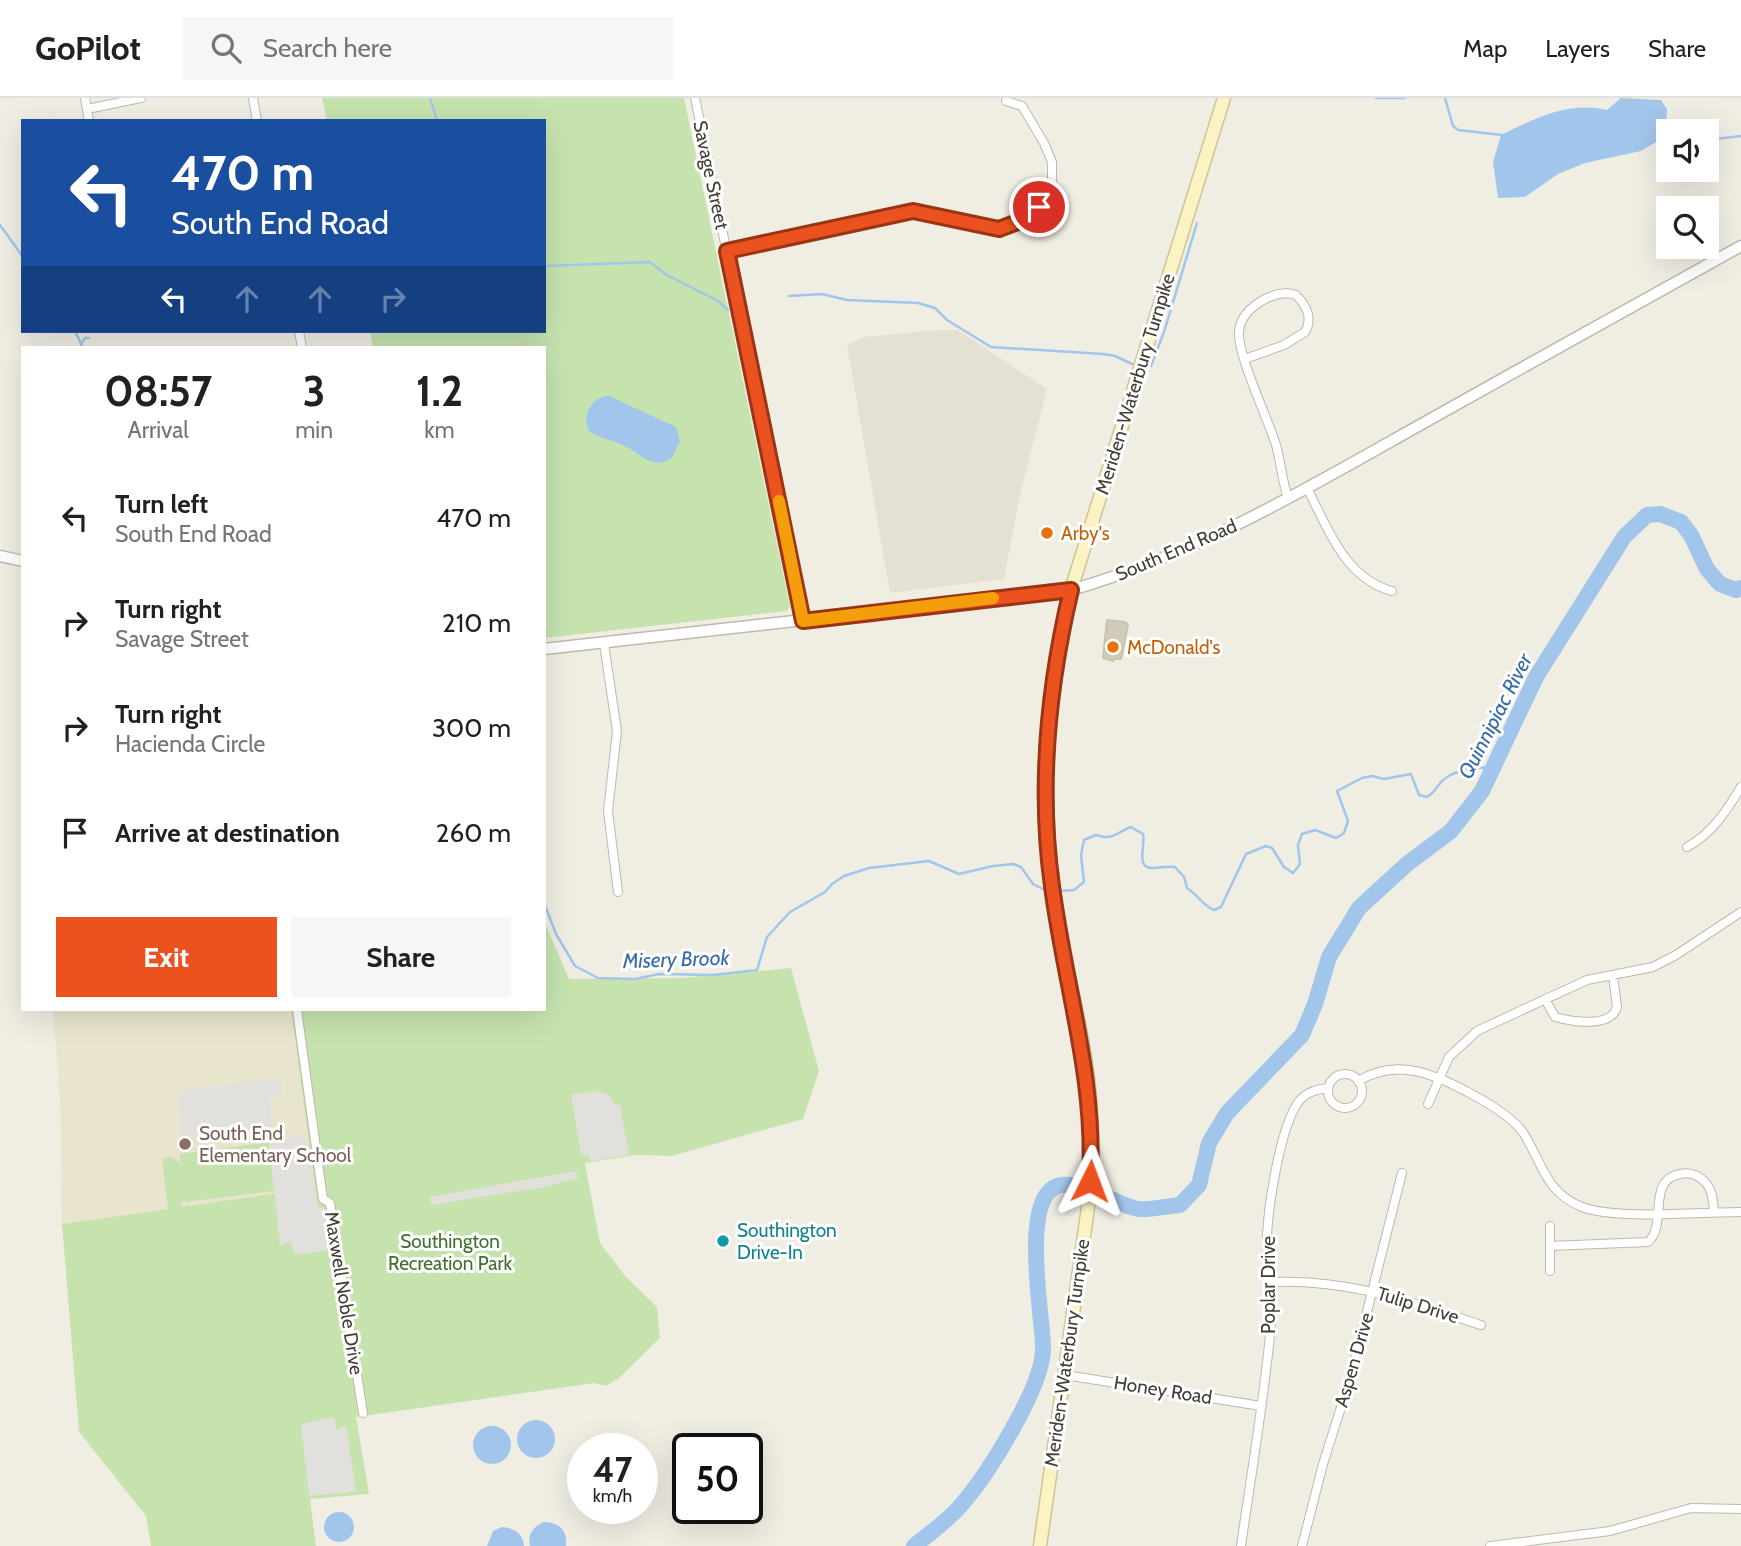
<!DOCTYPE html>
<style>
body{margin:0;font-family:Cabin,sans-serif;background:#f6f6f6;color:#202124;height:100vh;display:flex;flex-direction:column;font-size:26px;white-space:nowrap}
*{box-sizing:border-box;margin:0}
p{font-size:23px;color:#757577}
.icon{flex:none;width:38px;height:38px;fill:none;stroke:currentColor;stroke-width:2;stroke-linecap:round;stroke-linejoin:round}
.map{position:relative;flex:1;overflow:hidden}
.details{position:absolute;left:21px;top:248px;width:525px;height:665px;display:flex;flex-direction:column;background:#fff;border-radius:0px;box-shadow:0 7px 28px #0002}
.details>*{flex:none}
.top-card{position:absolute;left:21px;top:21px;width:525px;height:214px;border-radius:0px;box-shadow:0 7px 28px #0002;background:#1a4fa0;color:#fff;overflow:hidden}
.tools{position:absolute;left:1656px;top:21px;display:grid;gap:14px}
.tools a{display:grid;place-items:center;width:63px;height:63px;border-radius:0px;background:#fff;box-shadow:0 7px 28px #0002;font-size:35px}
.speed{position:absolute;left:567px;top:1335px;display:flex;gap:14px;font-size:35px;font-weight:700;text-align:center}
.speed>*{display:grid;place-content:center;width:91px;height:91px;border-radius:50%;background:#fff;box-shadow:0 7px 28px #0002;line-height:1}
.speed small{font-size:18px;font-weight:400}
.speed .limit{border:4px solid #111;border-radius:10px;background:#fff;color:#111}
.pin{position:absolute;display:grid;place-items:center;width:60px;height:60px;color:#fff;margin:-30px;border:4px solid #fff;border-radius:50%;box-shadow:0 2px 7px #0007}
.me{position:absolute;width:77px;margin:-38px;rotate:3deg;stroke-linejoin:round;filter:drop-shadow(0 0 5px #0008)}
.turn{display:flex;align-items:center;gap:24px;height:147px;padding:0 35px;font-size:32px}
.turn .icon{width:91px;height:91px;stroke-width:2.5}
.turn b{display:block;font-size:49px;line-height:60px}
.lanes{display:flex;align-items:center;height:66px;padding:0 35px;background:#0003;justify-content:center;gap:35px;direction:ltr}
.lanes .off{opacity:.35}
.eta{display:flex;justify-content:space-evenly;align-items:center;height:119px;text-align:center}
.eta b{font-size:42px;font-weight:700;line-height:49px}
.button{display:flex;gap:14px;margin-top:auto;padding:14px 35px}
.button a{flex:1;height:80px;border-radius:0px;background:#ec521f;color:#fff;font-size:28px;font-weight:700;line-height:80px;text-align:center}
.button a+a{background:#f6f6f6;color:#202124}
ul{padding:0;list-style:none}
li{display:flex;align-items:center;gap:21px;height:105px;padding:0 35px}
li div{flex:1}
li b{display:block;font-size:26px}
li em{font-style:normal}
header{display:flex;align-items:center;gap:42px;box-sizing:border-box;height:98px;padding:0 35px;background:#fff;border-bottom:2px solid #e0e0e0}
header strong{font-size:33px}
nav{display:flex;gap:38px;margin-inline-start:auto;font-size:24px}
.search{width:490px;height:63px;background:#f6f6f6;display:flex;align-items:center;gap:18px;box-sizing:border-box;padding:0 24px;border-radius:0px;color:#757577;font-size:26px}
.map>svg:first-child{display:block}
</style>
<header>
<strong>GoPilot</strong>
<div class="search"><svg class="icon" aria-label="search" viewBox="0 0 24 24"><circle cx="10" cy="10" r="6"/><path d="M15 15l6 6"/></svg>Search here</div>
<nav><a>Map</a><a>Layers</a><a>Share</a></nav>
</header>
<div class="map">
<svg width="1741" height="1448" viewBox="0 0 1741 1448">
<rect width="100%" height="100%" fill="#f0eee3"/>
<path fill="#e4e0d2" d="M 936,232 L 958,232 L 1047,291 L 1019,401 L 1004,481 L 890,495 L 847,247 L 864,239 Z"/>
<path fill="#e9e4ce" d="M 53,912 L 291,912 L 315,1090 L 62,1126 L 60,1002 Z"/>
<path fill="#c6e3ae" d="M 322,0 L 684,0 L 790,509 L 787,513 L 544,540 L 544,250 L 373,250 L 370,233 L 544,233 L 544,23 L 327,23 Z
M 544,823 L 569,881 L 681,880 L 791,870 L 819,973 L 803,1021 L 672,1058 L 636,1057 L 585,1065 L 600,1145 L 626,1179 L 657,1209 L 660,1240 L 618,1281 L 606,1288 L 594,1285 L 356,1319 L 369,1396 L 310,1401 L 316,1448 L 151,1448 L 146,1418 L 79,1334 L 62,1126 L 168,1111 L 162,1060 L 171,1059 L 180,1065 L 181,1071 L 180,1056 L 269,1044 L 274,1093 L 185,1104 L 185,1101 L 179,1109 L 315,1090 L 291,912 L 544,912 Z"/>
<path fill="#e1e0dc" d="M 280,980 L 282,996 L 269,998 L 272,1028 L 182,1039 L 178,993 Z
M 599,993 L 610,998 L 614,1006 L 620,1007 L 629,1057 L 591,1063 L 589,1057 L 581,1057 L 571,997 Z
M 301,1038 L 307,1042 L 318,1109 L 325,1110 L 333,1151 L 295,1157 L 291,1144 L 280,1147 L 269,1043 Z
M 576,1073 L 578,1080 L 543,1089 L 432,1107 L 429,1099 Z
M 334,1319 L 336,1331 L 346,1328 L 356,1393 L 309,1398 L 301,1326 Z"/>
<path fill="#a2c6eb" d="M 1621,0 L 1661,2 L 1667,11 L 1666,26 L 1656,44 L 1641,53 L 1585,65 L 1558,76 L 1525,99 L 1498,100 L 1493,64 L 1501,37 C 1536,20 1568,3 1607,12 Z
M 609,298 L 676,329 L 680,343 L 672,360 C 654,372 642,358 627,349 C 615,343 602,341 590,334 C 580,319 592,298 609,298 Z
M517 1341a19 19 0 1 1 38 0a19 19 0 1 1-38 0Z
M473 1347a19 19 0 1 1 38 0a19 19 0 1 1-38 0Z
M324 1429a15 15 0 1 1 30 0a15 15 0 1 1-30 0Z
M 544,1424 C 559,1424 568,1433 566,1448 L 530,1448 C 527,1436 534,1428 544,1424 Z
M 502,1429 C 514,1430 523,1435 524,1448 L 487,1448 L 493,1433 Z"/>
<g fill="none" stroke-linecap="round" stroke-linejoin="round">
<path stroke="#a2c6eb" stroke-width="2.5" d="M 430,0 L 437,23
M 1376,0 L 1405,0
M 1445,0 L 1453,28 L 1458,32 L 1502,37
M 1657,37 L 1668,39
M 1706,42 L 1741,38
M 0,127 L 23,159
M 544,168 L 650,164 L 665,176 L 718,203 L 728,212
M 789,198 L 822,196 L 847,202 L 918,205 L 935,210 L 947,222 L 991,249 L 1103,256 L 1115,258 L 1132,266
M 75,233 L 83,250
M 82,245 L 85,240 L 89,240
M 1151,268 L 1164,234 L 1197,125
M 1057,793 L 1074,792 L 1084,784 L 1081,757 L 1084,742 L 1096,737 C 1113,743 1117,734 1131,729 L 1143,736 C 1146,746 1135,770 1152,770 C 1160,770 1167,768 1175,769 L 1184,779 L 1187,790 C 1197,796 1202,807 1214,812 L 1221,809 L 1246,756 L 1266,748 L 1272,750 L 1284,769 L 1293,775 L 1300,766 L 1298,747 L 1302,736 L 1315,732 L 1336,740 L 1344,735 L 1348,723 L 1337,693 L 1362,680 L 1372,678 L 1384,681 L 1411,676 L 1419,697 L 1427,699 C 1435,694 1437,688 1443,682 C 1458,670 1476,670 1493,669
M 544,805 L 556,836 L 575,868 L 598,880 L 635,881 L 659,876 L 713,877 L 757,872 L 767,839 L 790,814 L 825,794 L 832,786 L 844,778 L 869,770 L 929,763 L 959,776 L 993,768 L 1013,766 L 1021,769 L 1033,786 L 1047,793"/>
<path stroke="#a2c6eb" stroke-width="16" d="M 914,1448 C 930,1435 949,1422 962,1406 C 988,1376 1042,1290 1043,1252 C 1044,1222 1017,1092 1062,1087 C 1086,1084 1116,1107 1138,1111 C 1151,1112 1167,1108 1180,1107 L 1199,1087 L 1209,1045 L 1227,1015 L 1302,937 L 1315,906 L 1329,859 L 1359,810 L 1407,766 L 1451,733 L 1482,693 L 1536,579 L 1624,439 L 1647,417 L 1660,416 L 1681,424 L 1691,437 L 1707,471 L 1720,486 L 1736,492 L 1741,490"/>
</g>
<path fill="#d1caba" stroke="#ccc3ad" stroke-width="2" d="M 1107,522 L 1125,524 L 1128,527 L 1121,561 L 1114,561 L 1113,563 L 1103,560 Z"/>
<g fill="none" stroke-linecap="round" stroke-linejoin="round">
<defs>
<path id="minor" d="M 85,0 L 89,23
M 253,0 L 257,23
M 695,0 L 803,523
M 87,11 L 141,0
M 727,153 L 913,113 L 999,131 L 1028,120 L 1048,96 L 1052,82 L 1052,64 L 1044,45 L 1022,8 L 1006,3
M 299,233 L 302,250
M 1245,261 L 1284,247 L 1305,234 C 1313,220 1307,208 1296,197 C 1286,193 1275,196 1265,201 C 1252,208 1240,218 1239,234 C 1237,256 1268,321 1276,347 C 1281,365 1282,382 1288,400
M 1307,390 C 1328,430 1344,480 1392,493
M 604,546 L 617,633 L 608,713 L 618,794
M 1687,749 C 1712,736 1727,712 1741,689
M 1545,901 L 1555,919 C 1573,924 1611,930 1617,909 L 1613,877
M 297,912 L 323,1101 L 330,1105 L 363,1315
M1328 993a17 17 0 1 1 34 0a17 17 0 1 1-34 0Z
M 1358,983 C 1375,973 1395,969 1415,973 C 1442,978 1509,1012 1524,1036 C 1542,1065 1546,1095 1582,1109 C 1617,1122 1700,1114 1741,1114
M 1428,1006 L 1449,959 L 1477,933 L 1587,882 L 1653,869 L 1676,857 L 1741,814
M 1550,1128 L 1550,1173
M 1550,1148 L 1648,1144 C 1668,1127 1646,1082 1680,1076 C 1689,1074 1698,1077 1705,1084 C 1713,1092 1713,1104 1714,1114
M 1271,1184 C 1350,1181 1408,1203 1481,1227
M 1065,1277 L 1261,1308
M 1241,1448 C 1251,1378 1263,1308 1270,1237 C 1274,1203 1266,1170 1267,1136 C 1269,1106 1281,1018 1303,999 C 1310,993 1319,991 1328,990
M 1302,1448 L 1323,1366 L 1350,1281 L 1402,1075
M 1490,1448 L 1610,1433 L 1691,1410 L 1741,1411"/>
<path id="tertiary" d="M 0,458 L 23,463
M 544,551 L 1071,492 C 1190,458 1296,397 1402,337 C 1515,274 1628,210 1741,148"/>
<path id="secondary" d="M 1040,1448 L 1089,1102 C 1092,1061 1093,1021 1088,980 C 1080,915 1060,852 1051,787 C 1038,687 1048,589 1071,492 L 1224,0"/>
</defs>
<use href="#minor" stroke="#beb9aa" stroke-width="10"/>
<use href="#tertiary" stroke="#beb9aa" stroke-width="13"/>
<use href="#secondary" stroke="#cec596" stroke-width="15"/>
<use href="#minor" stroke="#fff" stroke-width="8"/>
<use href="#tertiary" stroke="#fff" stroke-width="10"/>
<use href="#secondary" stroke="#fbf3c3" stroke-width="12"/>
</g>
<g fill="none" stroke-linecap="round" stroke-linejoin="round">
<defs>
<path id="route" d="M 1039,109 L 1028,120 L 999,131 L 913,113 L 727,153 L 803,523 L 1071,492 C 1048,589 1038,688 1052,788 C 1065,889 1096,980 1090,1083"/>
</defs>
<use href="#route" stroke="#993514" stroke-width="18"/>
<use href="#route" stroke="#ec521f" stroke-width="12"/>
<path stroke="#f59e0b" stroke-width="12" d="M 779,403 L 803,523 L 993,500"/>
</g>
<g fill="#e8710a" stroke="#fff" stroke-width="2.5">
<circle cx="1047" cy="435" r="7"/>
<circle cx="1113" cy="549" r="7"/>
</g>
<circle fill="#8d6e63" stroke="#fff" stroke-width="2.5" cx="185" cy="1046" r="7"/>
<circle fill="#0f9aa8" stroke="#fff" stroke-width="2.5" cx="723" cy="1143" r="7"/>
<g text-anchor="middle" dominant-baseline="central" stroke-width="6" stroke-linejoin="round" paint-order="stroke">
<g font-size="19" fill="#423e34" stroke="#fff">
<text transform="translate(711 77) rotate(78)">Savage Street</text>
<text transform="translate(1135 286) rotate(-73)">Meriden-Waterbury Turnpike</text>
<text transform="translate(1176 452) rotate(-23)">South End Road</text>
<text transform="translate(1268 1187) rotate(-90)">Poplar Drive</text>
<text transform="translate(344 1195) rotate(81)">Maxwell Noble Drive</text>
<text transform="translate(1418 1207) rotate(17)">Tulip Drive</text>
<text transform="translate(1067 1255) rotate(-82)">Meriden-Waterbury Turnpike</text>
<text transform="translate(1354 1262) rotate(-74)">Aspen Drive</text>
<text transform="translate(1163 1292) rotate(9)">Honey Road</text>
</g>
<g font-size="19" fill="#c56008" stroke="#fff" text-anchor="start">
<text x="1061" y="435">Arby's</text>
<text x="1127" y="549">McDonald's</text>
</g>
<g font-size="19" fill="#785e54" stroke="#fff" text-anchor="start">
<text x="199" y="1035">South End<tspan x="199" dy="22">Elementary School</tspan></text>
</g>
<g font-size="19" fill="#0d838f" stroke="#fff" text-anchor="start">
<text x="737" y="1132">Southington<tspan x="737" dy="22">Drive-In</tspan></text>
</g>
<g font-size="19" fill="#3e6f2c" stroke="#fff">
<text x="450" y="1143">Southington<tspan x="450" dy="22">Recreation Park</tspan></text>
</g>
<g font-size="21" font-style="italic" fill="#356ba6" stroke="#fff">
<text transform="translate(1495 618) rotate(-63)">Quinnipiac River</text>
<text transform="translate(676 861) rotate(-2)">Misery Brook</text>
</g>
</g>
</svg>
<div class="tools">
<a><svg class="icon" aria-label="sound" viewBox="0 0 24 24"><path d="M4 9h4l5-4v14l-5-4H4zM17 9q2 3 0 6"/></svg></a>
<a><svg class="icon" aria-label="search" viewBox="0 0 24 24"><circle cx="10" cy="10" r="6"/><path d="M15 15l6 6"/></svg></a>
</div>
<div class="speed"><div>47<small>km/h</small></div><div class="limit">50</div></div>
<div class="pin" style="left:1039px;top:109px;background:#d93025"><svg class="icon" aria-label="arrive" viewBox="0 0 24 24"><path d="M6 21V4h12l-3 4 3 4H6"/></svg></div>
<svg class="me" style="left:1090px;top:1083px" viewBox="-20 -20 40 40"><path d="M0-17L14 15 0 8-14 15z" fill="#ec521f" stroke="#fff" stroke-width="4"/></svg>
<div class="top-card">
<div class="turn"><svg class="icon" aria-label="left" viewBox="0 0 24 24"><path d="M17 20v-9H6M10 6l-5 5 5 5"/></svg><div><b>470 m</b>South End Road</div></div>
<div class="lanes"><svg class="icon" aria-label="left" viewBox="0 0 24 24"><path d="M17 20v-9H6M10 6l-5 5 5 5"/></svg><svg class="icon off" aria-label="ahead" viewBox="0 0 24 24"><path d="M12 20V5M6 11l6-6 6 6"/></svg><svg class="icon off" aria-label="ahead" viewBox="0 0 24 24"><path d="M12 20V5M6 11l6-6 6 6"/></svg><svg class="icon off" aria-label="right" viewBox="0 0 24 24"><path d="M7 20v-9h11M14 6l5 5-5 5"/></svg></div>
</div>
<section class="details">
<div class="eta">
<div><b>08:57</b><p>Arrival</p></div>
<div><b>3</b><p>min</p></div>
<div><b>1.2</b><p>km</p></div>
</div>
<ul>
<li><svg class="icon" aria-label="left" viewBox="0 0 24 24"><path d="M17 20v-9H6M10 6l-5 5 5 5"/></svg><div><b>Turn left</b><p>South End Road</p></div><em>470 m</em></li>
<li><svg class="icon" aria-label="right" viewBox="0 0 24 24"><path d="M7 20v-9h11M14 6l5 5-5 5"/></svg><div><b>Turn right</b><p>Savage Street</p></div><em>210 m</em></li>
<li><svg class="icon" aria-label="right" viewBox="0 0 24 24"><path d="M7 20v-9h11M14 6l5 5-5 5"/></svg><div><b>Turn right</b><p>Hacienda Circle</p></div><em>300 m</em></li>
<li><svg class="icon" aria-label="arrive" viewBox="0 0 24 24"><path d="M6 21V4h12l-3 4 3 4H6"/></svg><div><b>Arrive at destination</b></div><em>260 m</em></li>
</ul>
<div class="button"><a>Exit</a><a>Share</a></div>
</section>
</div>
